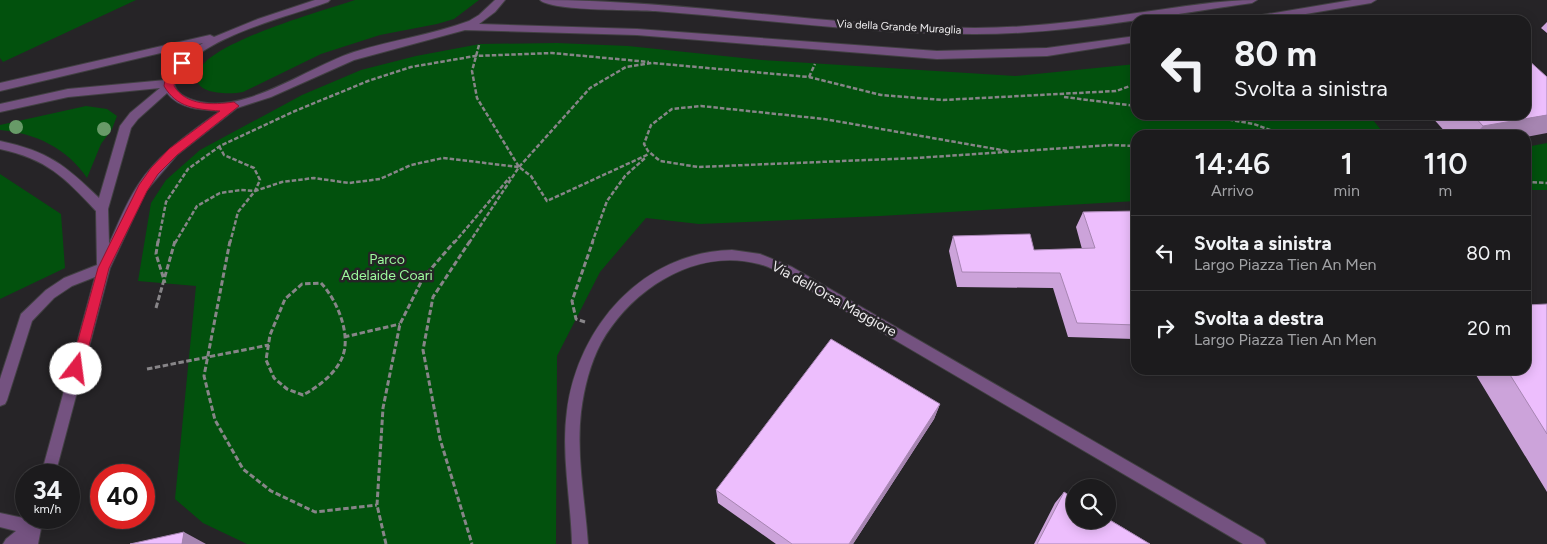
<!DOCTYPE html>
<html lang="it">
<style>
body{margin:0;font-family:Figtree,sans-serif;background:#29282a;color:#f1f3f6;height:100vh;display:flex;flex-direction:column;font-size:19px;white-space:nowrap}
*{box-sizing:border-box;margin:0}
p{font-size:16px;color:#a0a1a4}
.icon{flex:none;width:28px;height:28px;fill:none;stroke:currentColor;stroke-width:2;stroke-linecap:round;stroke-linejoin:round}
.map{position:relative;flex:1;overflow:hidden}
.details{position:absolute;left:1131px;top:130px;width:400px;height:245px;display:flex;flex-direction:column;background:#1c1b1d;border-radius:15px;box-shadow:0 2px 12px #0003,0 0 0 1px #3a393b}
.details>*{flex:none}
.top-card{position:absolute;left:1131px;top:15px;width:400px;height:105px;border-radius:15px;box-shadow:0 2px 12px #0003,0 0 0 1px #3a393b;background:#1c1b1d;color:#f1f3f6;overflow:hidden}
.tools{position:absolute;left:1066px;top:479px;display:grid;gap:10px}
.tools a{display:grid;place-items:center;width:50px;height:50px;border-radius:50%;background:#1c1b1d;box-shadow:0 2px 12px #0003,0 0 0 1px #3a393b;font-size:25px}
.speed{position:absolute;left:15px;top:464px;display:flex;gap:10px;font-size:25px;font-weight:700;text-align:center}
.speed>*{display:grid;place-content:center;width:65px;height:65px;border-radius:50%;background:#1c1b1d;box-shadow:0 2px 12px #0003,0 0 0 1px #3a393b;line-height:1}
.speed small{font-size:12px;font-weight:400}
.speed .limit{border:8px solid #d22;background:#fff;color:#111}
.pin{position:absolute;display:grid;place-items:center;width:42px;height:42px;color:#fff;margin:-21px;border-radius:10px;box-shadow:0 2px 8px #0006}
.me{position:absolute;width:55px;margin:-28px;rotate:15deg;stroke-linejoin:round;filter:drop-shadow(0 0 4px #0008)}
.turn{display:flex;align-items:center;gap:18px;height:105px;padding:0 20px;font-size:22px}
.turn .icon{width:65px;height:65px;stroke-width:2.5}
.turn b{display:block;font-size:35px;line-height:42px}
.eta{display:flex;justify-content:space-evenly;align-items:center;height:85px;text-align:center}
.eta b{font-size:30px;font-weight:600;line-height:35px}
ul{padding:0;list-style:none}
li{display:flex;align-items:center;gap:15px;height:75px;padding:0 20px;border-top:1px solid #3a393b}
li div{flex:1}
li b{display:block;font-size:19px}
li em{font-style:normal}
.map>svg:first-child{display:block}
</style>
<div class="map">
<svg width="1547" height="544" viewBox="0 0 1547 544">
<rect width="100%" height="100%" fill="#262427"/>
<path fill="#02510d" d="M 0,0 L 136,0 L 3,62 L 0,58 Z
M 355,0 L 479,0 L 454,19 L 437,24 L 380,35 L 321,54 L 243,92 C 229,95 187,95 199,70 C 214,41 322,11 355,0 Z
M 557,43 L 628,46 L 762,60 L 1015,76 L 1136,64 L 1136,115 L 1369,115 L 1385,135 L 1136,135 L 1136,201 L 880,216 L 699,224 L 646,218 L 600,272 L 557,356 L 556,544 L 247,544 L 203,523 L 175,499 L 196,286 L 138,281 L 151,203 L 166,180 L 200,150 L 302,95 L 361,70 L 416,56 L 480,44 Z
M 86,106 L 107,109 L 117,116 L 112,129 L 101,144 L 87,178 C 67,148 35,133 0,130 L 0,125 Z
M 1547,143 L 1547,190 L 1526,190 L 1526,147 Z
M 0,174 L 61,214 L 65,268 L 0,299 Z"/>
<g fill="none" stroke-linecap="round" stroke-linejoin="round">
<defs>
<path id="minor" d="M 315,0 L 330,0 L 328,2 C 287,17 210,35 182,69 C 179,73 177,79 174,83 C 176,93 184,97 193,100 C 243,117 307,67 354,52 C 392,40 432,35 469,21 L 479,15 L 495,0 L 505,0 L 495,12 L 479,24 L 637,29 L 937,51 L 1047,48 L 1136,36 L 1136,42 L 1047,56 L 937,59 L 637,35 L 465,30 L 354,60 L 271,97 L 237,108 L 177,155 L 146,191 L 110,268 L 55,475 L 41,475 L 95,277 L 72,286 L 54,298 L 32,321 L 7,400 L 5,404 L 0,406 L 0,379 L 21,314 L 46,290 L 64,278 L 97,265 L 96,211 C 64,177 47,159 0,149 L 0,141 C 48,151 65,165 99,198 L 120,126 L 130,113 L 160,88 L 68,97 L 0,112 L 0,104 L 68,89 L 166,80 C 175,63 187,53 203,43 L 0,91 L 0,83 L 210,35 L 214,37 L 258,19 ZM 167,93 C 179,109 202,110 220,111 C 190,133 158,154 138,185 C 126,203 118,224 109,244 L 108,209 L 131,128 L 138,119 Z
M 540,0 C 685,0 829,27 975,28 C 1031,28 1088,20 1144,12 C 1182,7 1219,0 1257,0 L 1252,3 C 1160,16 1068,34 975,34 C 868,34 762,19 655,11 C 635,10 551,11 540,0 Z
M 1352,0 L 1376,0 L 1371,3 L 1270,20 L 1245,20 L 1250,17 Z
M 732,250 L 760,254 L 792,267 L 1263,539 L 1266,544 L 1243,544 L 784,275 C 776,271 768,266 759,264 C 696,247 631,289 601,343 C 590,364 584,388 581,412 C 576,456 585,500 588,544 L 572,544 C 571,500 561,455 567,411 C 578,326 643,252 732,250 Z
M 0,513 L 28,519 L 29,518 L 43,518 L 38,544 L 3,544 L 6,539 L 16,531 L 0,527 Z"/>
</defs>
<use href="#minor" stroke="#424043" stroke-width="2"/>
<path stroke="#878588" stroke-width="2.5" stroke-dasharray="4.5 2" stroke-linecap="butt" d="M 479,45 L 472,71 L 477,98 L 519,167 L 531,176 L 547,201 L 649,154
M 809,77 L 815,64
M 1064,97 L 1136,106
M 1203,115 L 1254,124 L 1283,135
M 219,146 L 224,155 L 254,168 L 260,180 L 255,191 L 238,212 L 230,243
M 1007,151 L 824,119 L 701,106 L 672,109 L 651,125 L 644,144 L 648,151 L 660,161 L 698,167 L 916,158 L 1111,145 L 1136,146
M 1526,182 L 1547,183
M 158,243 L 166,202 L 188,169 L 220,146 L 295,111 L 368,81 L 411,67 L 475,56 L 552,53 L 649,62
M 175,243 L 197,206 L 220,193 L 241,190 L 255,191 L 282,182 L 314,178 L 349,183 L 380,179 L 411,165 L 443,158 L 519,167
M 454,243 L 510,177
M 469,243 L 519,167 L 590,88 L 626,67 L 652,63 L 809,77 L 881,95 L 943,100 L 1116,91 L 1136,84
M 592,243 L 607,201 L 625,176 L 645,158"/>
<path stroke="#878588" stroke-width="3" stroke-dasharray="5.5 2.5" stroke-linecap="butt" d="M 158,241 L 156,254 L 165,283
M 230,241 L 204,376 L 215,420 L 243,469 L 271,491 L 315,512 L 377,505
M 470,241 L 433,297 L 423,350 L 440,439 L 472,544
M 321,283 C 337,300 352,335 342,358 C 335,374 318,387 303,395 L 287,389 L 274,378 L 266,360 L 270,335 L 285,299 L 302,284 Z
M 156,308 L 175,241
M 585,322 L 576,319 L 572,301 L 593,241
M 344,337 L 400,324
M 147,369 L 269,345
M 386,544 L 377,505 L 383,408 L 400,324 L 423,278 L 455,241"/>
<use href="#minor" fill="#745280" fill-rule="evenodd"/>
</g>
<g fill="#689a68">
<circle cx="16" cy="127" r="7"/>
<circle cx="104" cy="129" r="7"/>
</g>
<path fill="#cca3da" d="M 1547,22 L 1547,33 L 1541,28 Z
M 1430,115 L 1526,115 L 1526,135 L 1448,135 Z
M 1136,211 L 1136,347 L 1134,339 L 1068,337 L 1053,288 L 957,287 L 949,251 L 953,236 L 1034,250 L 1082,249 L 1076,227 L 1083,212 Z
M 1547,304 L 1547,492 L 1473,370 L 1526,370 Z
M 940,404 L 934,419 L 853,544 L 776,544 L 718,503 L 716,490 Z
M 1064,492 L 1150,544 L 1034,544 L 1055,503 Z"/>
<path fill="#a685b1" d="M 1547,115 L 1547,133 L 1526,137 L 1526,135 L 1474,135 L 1483,126 Z
M 940,404 L 934,419 L 853,544 L 849,544 Z
M 184,532 L 206,544 L 182,544 Z"/>
<path fill="#edbefd" stroke="#a685b1" d="M 1526,58 L 1547,77 L 1547,115 L 1483,126 L 1473,115 L 1526,115 Z
M 1136,211 L 1136,325 L 1077,323 L 1060,273 L 962,272 L 953,236 L 1030,234 L 1034,250 L 1095,248 L 1083,212 Z
M 1547,304 L 1547,434 L 1507,370 L 1526,370 L 1526,305 Z
M 831,339 L 940,404 L 849,544 L 792,544 L 716,490 Z
M 1064,492 L 1075,499 L 1075,520 L 1108,520 L 1108,519 L 1150,544 L 1037,544 Z
M 184,532 L 182,544 L 130,544 Z"/>
<path fill="#e11d48" stroke="#92132f" d="M 182,60 L 187,63 L 175,80 L 174,86 C 186,106 213,105 234,102 L 239,106 L 177,155 L 158,174 L 147,191 L 109,268 L 83,369 L 81,373 L 76,374 L 72,373 L 70,369 L 98,268 L 139,185 L 151,168 L 169,149 L 220,111 C 196,109 177,108 164,86 L 165,80 L 179,61 Z"/>
<g text-anchor="middle" dominant-baseline="central" stroke-width="5" stroke-linejoin="round" paint-order="stroke">
<g font-size="11" fill="#efedef" stroke="#262427">
<text transform="translate(899 27) rotate(3)">Via della Grande Muraglia</text>
</g>
<g font-size="14" fill="#9efb9e" stroke="#262427">
<text x="387" y="259">Parco<tspan x="387" dy="16">Adelaide Coari</tspan></text>
</g>
<g font-size="14" fill="#efedef" stroke="#262427">
<text transform="translate(834 299) rotate(29)">Via dell'Orsa Maggiore</text>
</g>
</g>
</svg>
<div class="tools">
<a><svg class="icon" aria-label="search" viewBox="0 0 24 24"><circle cx="10" cy="10" r="6"/><path d="M15 15l6 6"/></svg></a>
</div>
<div class="speed"><div>34<small>km/h</small></div><div class="limit">40</div></div>
<div class="pin" style="left:182px;top:63px;background:#d93025"><svg class="icon" aria-label="arrive" viewBox="0 0 24 24"><path d="M6 21V4h12l-3 4 3 4H6"/></svg></div>
<svg class="me" style="left:76px;top:369px" viewBox="-20 -20 40 40"><circle r="19" fill="#fff"/><path d="M0-13L10 11 0 6-10 11z" fill="#e11d48"/></svg>
<div class="top-card">
<div class="turn"><svg class="icon" aria-label="left" viewBox="0 0 24 24"><path d="M17 20v-9H6M10 6l-5 5 5 5"/></svg><div><b>80 m</b>Svolta a sinistra</div></div>
</div>
<section class="details">
<div class="eta">
<div><b>14:46</b><p>Arrivo</p></div>
<div><b>1</b><p>min</p></div>
<div><b>110</b><p>m</p></div>
</div>
<ul>
<li><svg class="icon" aria-label="left" viewBox="0 0 24 24"><path d="M17 20v-9H6M10 6l-5 5 5 5"/></svg><div><b>Svolta a sinistra</b><p>Largo Piazza Tien An Men</p></div><em>80 m</em></li>
<li><svg class="icon" aria-label="right" viewBox="0 0 24 24"><path d="M7 20v-9h11M14 6l5 5-5 5"/></svg><div><b>Svolta a destra</b><p>Largo Piazza Tien An Men</p></div><em>20 m</em></li>
</ul>
</section>
</div>
